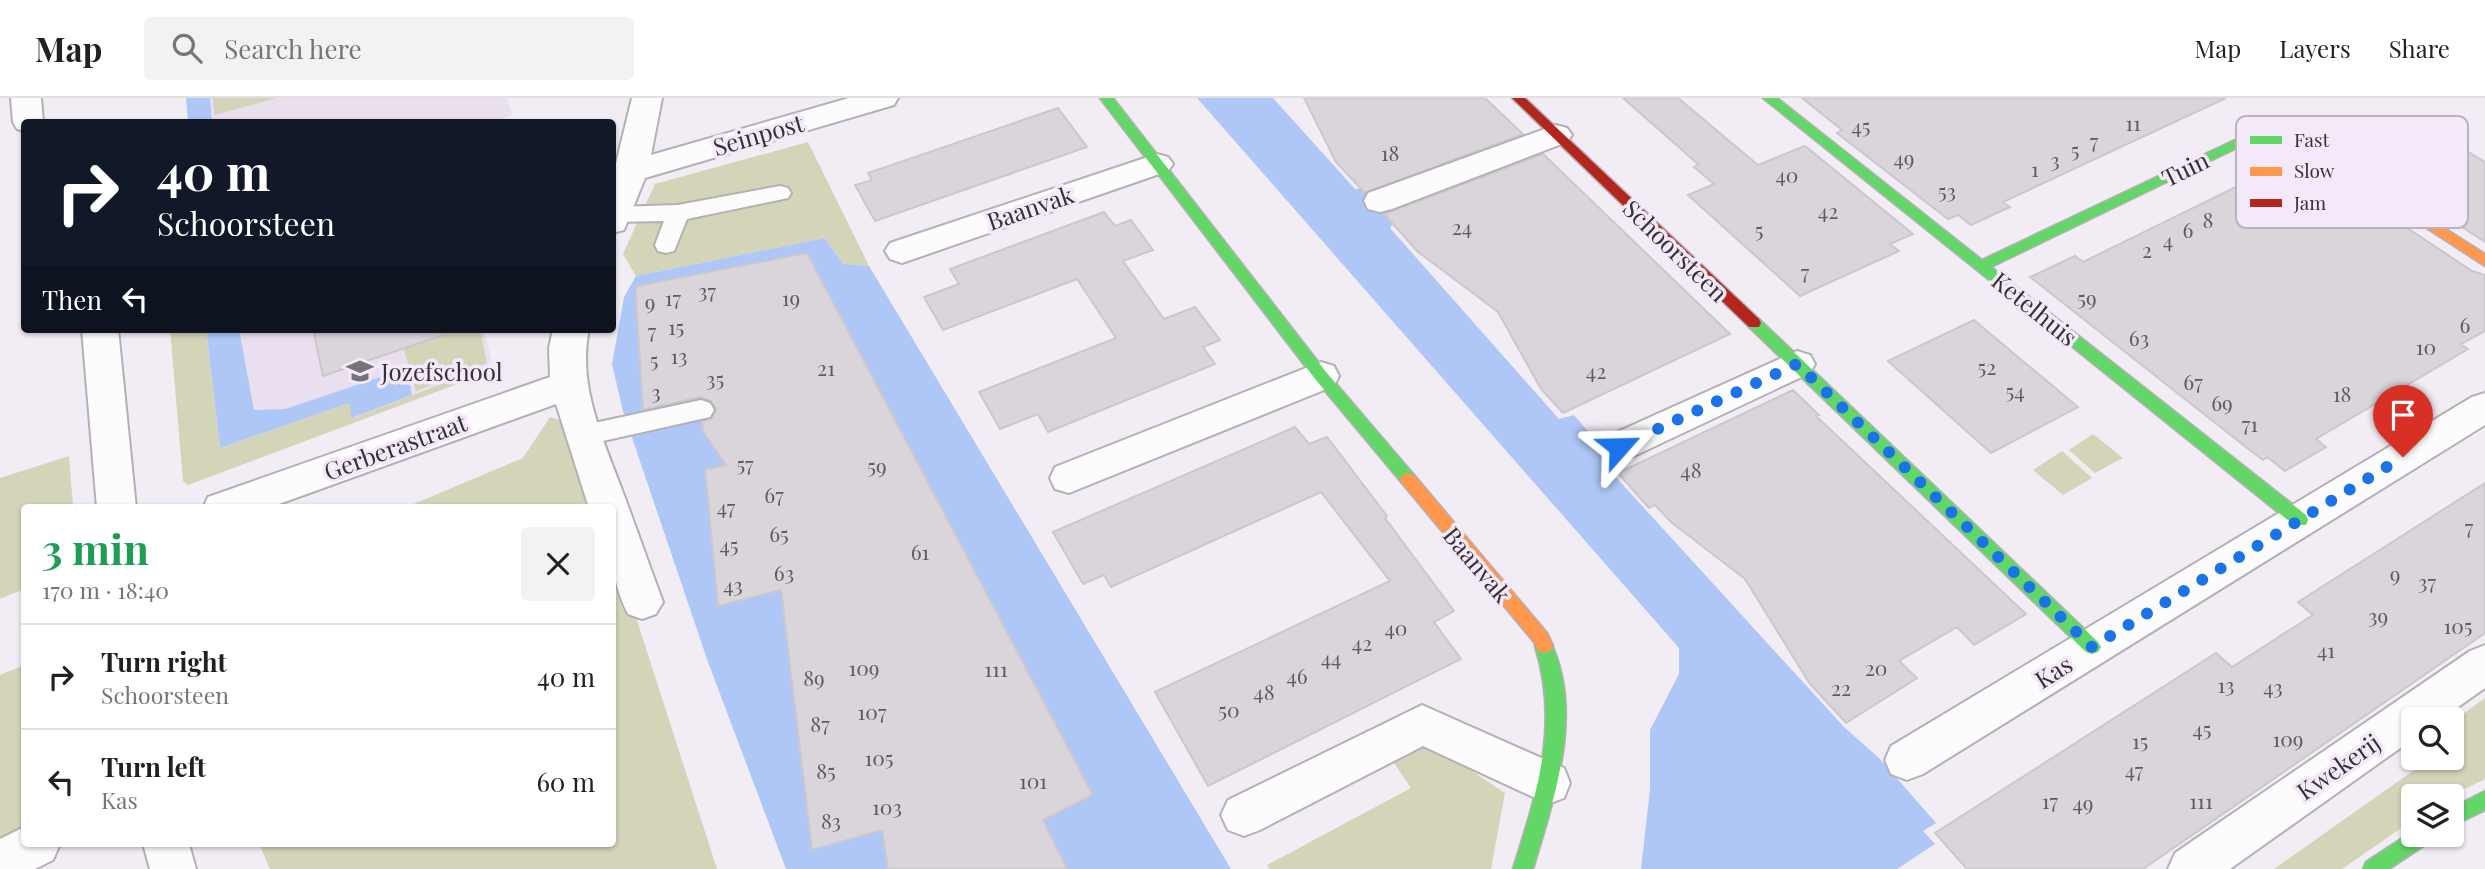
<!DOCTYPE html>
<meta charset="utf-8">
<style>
body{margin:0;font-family:"Playfair Display",serif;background:#f2f2f2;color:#202124;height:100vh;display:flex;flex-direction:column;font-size:26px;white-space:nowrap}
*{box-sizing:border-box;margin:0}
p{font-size:23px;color:#757577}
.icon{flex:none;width:38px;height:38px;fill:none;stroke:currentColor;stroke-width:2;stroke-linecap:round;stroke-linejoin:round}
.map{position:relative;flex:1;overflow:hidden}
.details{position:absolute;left:21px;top:406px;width:595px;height:343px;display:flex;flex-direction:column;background:#fff;border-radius:7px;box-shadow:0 2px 5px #0004}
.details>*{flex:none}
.hud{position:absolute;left:21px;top:21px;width:595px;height:214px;border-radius:7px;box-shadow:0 2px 5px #0004;background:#111827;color:#fff;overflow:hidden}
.controls{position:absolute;left:2401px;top:609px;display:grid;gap:14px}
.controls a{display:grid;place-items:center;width:63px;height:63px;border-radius:7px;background:#fff;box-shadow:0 2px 5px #0004;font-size:35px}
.pin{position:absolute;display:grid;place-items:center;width:60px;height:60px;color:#fff;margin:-72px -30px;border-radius:50% 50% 50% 0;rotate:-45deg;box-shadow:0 0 7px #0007}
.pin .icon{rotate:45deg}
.me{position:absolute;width:77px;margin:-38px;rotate:65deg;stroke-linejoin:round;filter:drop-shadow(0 0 5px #0008)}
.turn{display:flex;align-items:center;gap:24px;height:147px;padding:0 21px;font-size:32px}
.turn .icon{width:91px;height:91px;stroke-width:2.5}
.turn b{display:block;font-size:49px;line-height:60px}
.then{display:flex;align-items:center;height:66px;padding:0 21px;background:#0003;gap:14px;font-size:26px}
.round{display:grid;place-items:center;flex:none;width:74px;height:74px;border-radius:7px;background:#f2f2f2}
.headline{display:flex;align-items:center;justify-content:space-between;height:119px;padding:0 21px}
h1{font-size:42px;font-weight:700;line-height:52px;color:#1e9e55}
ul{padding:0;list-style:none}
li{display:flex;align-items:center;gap:21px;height:105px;padding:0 21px;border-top:2px solid #e0e0e0}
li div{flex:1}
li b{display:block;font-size:26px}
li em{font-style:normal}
header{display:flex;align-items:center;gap:42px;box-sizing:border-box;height:98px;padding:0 35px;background:#fff;border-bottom:2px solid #e0e0e0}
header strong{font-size:33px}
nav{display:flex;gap:38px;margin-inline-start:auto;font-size:24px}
.search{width:490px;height:63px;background:#f2f2f2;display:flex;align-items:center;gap:18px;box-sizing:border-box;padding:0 24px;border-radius:7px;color:#757577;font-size:26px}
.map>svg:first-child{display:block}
</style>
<header>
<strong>Map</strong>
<div class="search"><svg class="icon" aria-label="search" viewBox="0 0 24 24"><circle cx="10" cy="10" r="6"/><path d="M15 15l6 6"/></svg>Search here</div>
<nav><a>Map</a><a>Layers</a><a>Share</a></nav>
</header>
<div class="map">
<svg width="2485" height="771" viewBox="0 0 2485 771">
<rect width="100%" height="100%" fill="#f2ecf4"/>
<path fill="#eadfee" d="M 210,0 L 507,0 L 512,17 L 492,24 L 212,24 Z
M 239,231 L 484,231 L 492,265 L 412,297 L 408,278 L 386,277 L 285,311 L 254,312 Z"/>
<path fill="#d4d4b8" d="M 213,0 L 277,0 L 214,17 Z
M 808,44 L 869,168 L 843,166 L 825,140 L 636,178 L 623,156 L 655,86 Z
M 170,231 L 206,231 L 220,350 L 349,305 L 353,320 L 485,269 L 478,280 L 463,284 L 188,387 L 183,383 Z
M 398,231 L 480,231 L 487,265 L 416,293 Z
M 550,319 L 563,323 L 601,410 L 404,410 L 523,360 Z
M 2093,336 L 2123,360 L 2095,375 L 2069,352 Z
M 2062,353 L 2092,380 L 2063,397 L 2033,372 Z
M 69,358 L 73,409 L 24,410 L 24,491 L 0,501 L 0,380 Z
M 613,473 L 623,479 L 717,771 L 270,771 L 259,746 L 612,746 Z
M 24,567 L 24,738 L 0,750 L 0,577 Z
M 2485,600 L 2485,681 L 2450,698 L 2413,698 L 2413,722 L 2342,771 L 2274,771 L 2427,663 L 2424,660 L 2452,660 L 2452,624 Z
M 1436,649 L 1505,695 L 1491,771 L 1270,771 L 1267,767 L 1411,690 L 1390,659 L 1414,650 Z"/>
<path fill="#afc7f7" d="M 186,0 L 210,0 L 212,24 L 188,24 Z
M 1197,0 L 1273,0 L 1355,91 L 1362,90 L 1394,123 L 1390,130 L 1559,321 L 1574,317 L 1618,368 L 1613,376 L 1844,629 L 1880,661 L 1936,725 L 1923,733 L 1935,746 L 1897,771 L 1641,771 L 1650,691 L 1650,632 L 1679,576 L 1679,550 Z
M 825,140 L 843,166 L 869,168 L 1231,771 L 786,771 L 708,564 L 623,313 L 612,266 L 624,199 L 636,178 Z
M 206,231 L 239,231 L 254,312 L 285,311 L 386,277 L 408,278 L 412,297 L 352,320 L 349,305 L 220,350 Z"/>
<path fill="#d9d5db" stroke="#ccc7ce" stroke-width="2" d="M 1304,0 L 1485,0 L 1523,36 L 1365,95 L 1336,64 Z
M 1623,0 L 1678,0 L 1758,67 L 1805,48 L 1913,136 L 1890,146 L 1899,153 L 1800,198 L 1688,97 L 1714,86 L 1694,69 L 1699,67 Z
M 1802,0 L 2226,0 L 2003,104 L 2010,109 L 1971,127 L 1958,117 L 1948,121 L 1837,35 L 1842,32 Z
M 1058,10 L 1087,49 L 875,123 L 855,87 L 872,82 L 868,75 Z
M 2364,27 L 2410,57 L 2444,40 L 2485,64 L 2485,144 L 2330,43 Z
M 1543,56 L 1730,236 L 1563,315 L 1541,291 L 1498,214 L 1417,153 L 1384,116 Z
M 2299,58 L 2472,173 L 2485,177 L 2485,233 L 2461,246 L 2468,251 L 2316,341 L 2326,349 L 2285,373 L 2267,359 L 2263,362 L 2247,350 L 2030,179 L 2075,158 L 2083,164 Z
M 1104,114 L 1115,128 L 1131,122 L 1153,152 L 1123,163 L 1164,221 L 1195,209 L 1220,242 L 1203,249 L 1215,266 L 1048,334 L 1038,316 L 1000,331 L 979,294 L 1116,240 L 1077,181 L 943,232 L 924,199 L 959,186 L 950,171 Z
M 807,155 L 1093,697 L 1043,722 L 1067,771 L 888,771 L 882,732 L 812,752 L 781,492 L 718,508 L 705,371 L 726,367 L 703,334 L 702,323 L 712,320 L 716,311 L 711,303 L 700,299 L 643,312 L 636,202 L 636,189 L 647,186 Z
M 1974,222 L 2012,254 L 2078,309 L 1991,355 L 1888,263 Z
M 313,231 L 442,231 L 443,237 L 323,278 Z
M 1793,292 L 1819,317 L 1816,318 L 2026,516 L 1974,547 L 1957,529 L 1899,563 L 1917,580 L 1846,625 L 1810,586 L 1745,481 L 1671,424 L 1655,407 L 1649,410 L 1618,375 Z
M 1295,329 L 1309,346 L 1327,339 L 1387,418 L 1385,420 L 1454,513 L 1434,524 L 1461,561 L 1208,688 L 1155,594 L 1390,483 L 1321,394 L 1111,489 L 1104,477 L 1083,486 L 1053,434 Z
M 2485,385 L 2485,535 L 2143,771 L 1967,771 L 1935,735 L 2216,555 L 2232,569 L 2313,517 L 2298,504 Z"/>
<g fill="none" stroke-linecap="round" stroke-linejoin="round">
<defs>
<path id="lane" d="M 780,88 L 788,90 L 791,95 L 788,100 L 687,121 L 674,153 L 666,155 L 658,153 L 655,147 L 664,123 L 612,124 L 612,110 L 615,109 L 678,107 Z
M 701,302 L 710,305 L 714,312 L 710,319 L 585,347 L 576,344 L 572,337 L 576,330 L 585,327 Z"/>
<path id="street" d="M 11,0 L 41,0 L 43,24 L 24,24 L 24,33 L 17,31 L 13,24 Z
M 632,0 L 662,0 L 651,57 L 849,0 L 898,0 L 894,7 L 645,80 L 624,132 L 612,135 L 612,82 Z
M 1556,27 L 1567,30 L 1572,37 L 1567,44 L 1392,111 L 1380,114 L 1368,111 L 1364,103 L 1368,95 Z
M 1157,56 L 1168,59 L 1173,66 L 1168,73 L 902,165 L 890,161 L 885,153 L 890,145 Z
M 82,231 L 118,231 L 136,410 L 97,410 Z
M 553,231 L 589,231 C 577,287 603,341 622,392 C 636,429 649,467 663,504 L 656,516 L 642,521 L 628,516 C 609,478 612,451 612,410 L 589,410 L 556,306 L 268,410 L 203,410 L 208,399 L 550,279 L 549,250 Z
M 1797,253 L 1810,257 L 1815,266 L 1810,275 L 1632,359 L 1619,364 L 1606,359 L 1600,349 L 1606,339 Z
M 1321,264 L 1334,268 L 1339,278 L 1334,288 L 1069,395 L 1055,391 L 1050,380 L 1055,369 Z
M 2485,295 L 2485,327 L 1923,676 L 1907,682 L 1891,676 L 1885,662 L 1891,648 L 2472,299 Z
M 2485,547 L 2485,590 L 2441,621 L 2413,621 L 2413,641 L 2230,771 L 2168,771 L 2175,755 L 2470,553 Z
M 1422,607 L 1564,670 L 1570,685 L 1564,700 L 1548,706 L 1423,648 L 1260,732 L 1244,738 L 1228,732 L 1221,717 L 1228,702 Z
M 24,729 L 24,746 L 60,746 L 53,762 L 35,771 L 0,771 L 0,741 Z
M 143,746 L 189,746 L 196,771 L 150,771 Z"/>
<path id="fast" d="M 1100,0 L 1113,0 L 1326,274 L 1414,377 L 1416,381 L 1414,385 L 1402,385 L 1316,282 Z
M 1763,0 L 1777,0 L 1982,162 L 2277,22 L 2369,80 L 2369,86 L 2359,86 L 2276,31 L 1991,169 L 2306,417 L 2308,422 L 2306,427 L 2294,427 Z
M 1754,220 L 1759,221 L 2098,544 L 2101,549 L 2098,554 L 2092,556 L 2086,554 L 1749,229 L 1747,225 L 1749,221 Z
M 1544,541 L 1550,543 C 1585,615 1554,699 1533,771 L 1513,771 C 1537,694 1560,628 1535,548 L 1538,543 Z
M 2485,693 L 2485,712 L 2452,728 L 2452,710 Z
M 2413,733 L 2413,737 L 2433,737 L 2431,743 L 2389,771 L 2363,771 L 2366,764 Z"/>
<path id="slow" d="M 2364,79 L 2485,156 L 2485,168 L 2359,86 L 2359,80 Z
M 1408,375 L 1414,377 L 1547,535 L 1553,548 L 1550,553 L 1544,555 L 1538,553 L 1534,544 L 1402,385 L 1400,381 L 1402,377 Z"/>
<path id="jam" d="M 1512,0 L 1525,0 L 1759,221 L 1761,225 L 1759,229 L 1749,229 Z"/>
</defs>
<use href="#lane" stroke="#b4b0b5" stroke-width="4"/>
<use href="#street" stroke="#b4b0b5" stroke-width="4"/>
<use href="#fast" stroke="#b4b0b5" stroke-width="3"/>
<use href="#slow" stroke="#b4b0b5" stroke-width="3"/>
<use href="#jam" stroke="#b4b0b5" stroke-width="3"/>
<use href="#lane" fill="#fdfcfd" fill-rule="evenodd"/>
<use href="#street" fill="#fdfcfd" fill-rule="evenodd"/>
<use href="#fast" fill="#63d668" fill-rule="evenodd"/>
<use href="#slow" fill="#ff974d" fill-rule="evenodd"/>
<use href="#jam" fill="#b3261e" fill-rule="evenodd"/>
</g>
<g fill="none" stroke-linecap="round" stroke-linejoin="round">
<path stroke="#1a73e8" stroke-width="12" stroke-dasharray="0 21.6" d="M 1619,349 L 1797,266 L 2092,549 L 2403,359"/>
</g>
<defs>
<symbol id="school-bare" viewBox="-9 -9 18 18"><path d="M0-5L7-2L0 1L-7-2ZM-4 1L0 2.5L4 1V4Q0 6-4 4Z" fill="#777278" stroke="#f3e9f8" stroke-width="2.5" paint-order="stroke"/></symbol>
</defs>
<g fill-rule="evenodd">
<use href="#school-bare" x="341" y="254" width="38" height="38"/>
</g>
<g text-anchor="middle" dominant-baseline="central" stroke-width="7" stroke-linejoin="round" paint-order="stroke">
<g font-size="21" fill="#5f5b60">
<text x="2133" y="24">11</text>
<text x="1861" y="27">45</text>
<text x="2094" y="42">7</text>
<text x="2075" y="51">5</text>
<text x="1390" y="54">18</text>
<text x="1904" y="59">49</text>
<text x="2055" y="61">3</text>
<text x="2035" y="70">1</text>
<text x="1787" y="76">40</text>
<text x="1947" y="92">53</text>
<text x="1828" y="112">42</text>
<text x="2208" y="121">8</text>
<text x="1462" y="128">24</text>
<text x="1759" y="131">5</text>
<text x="2188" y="131">6</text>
<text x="2168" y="141">4</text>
<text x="2147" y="151">2</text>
<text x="1805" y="173">7</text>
<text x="707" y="192">37</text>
<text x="673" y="199">17</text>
<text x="791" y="199">19</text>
<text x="2087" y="199">59</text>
<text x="650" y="203">9</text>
<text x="2465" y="226">6</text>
<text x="676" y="228">15</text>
<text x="652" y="232">7</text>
<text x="2139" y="239">63</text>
<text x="2426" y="248">10</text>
<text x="679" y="257">13</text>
<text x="654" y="261">5</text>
<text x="1987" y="268">52</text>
<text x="826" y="269">21</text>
<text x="1596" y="272">42</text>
<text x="715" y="280">35</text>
<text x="2193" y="283">67</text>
<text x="2015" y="292">54</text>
<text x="656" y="293">3</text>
<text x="2342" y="295">18</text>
<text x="2222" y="304">69</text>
<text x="2250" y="325">71</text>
<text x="745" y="365">57</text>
<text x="877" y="367">59</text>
<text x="1691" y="371">48</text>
<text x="774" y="396">67</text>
<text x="726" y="408">47</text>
<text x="2469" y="428">7</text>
<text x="779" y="435">65</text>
<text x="729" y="446">45</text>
<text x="920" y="453">61</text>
<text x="784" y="474">63</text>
<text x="2395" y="475">9</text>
<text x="2427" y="483">37</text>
<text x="733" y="486">43</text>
<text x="2378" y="517">39</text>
<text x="2458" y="527">105</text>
<text x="1396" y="529">40</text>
<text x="1362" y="544">42</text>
<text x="2326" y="551">41</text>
<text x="1331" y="559">44</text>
<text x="864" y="569">109</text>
<text x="1876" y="569">20</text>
<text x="996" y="570">111</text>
<text x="1297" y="577">46</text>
<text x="814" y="579">89</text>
<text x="2226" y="586">13</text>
<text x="2273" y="588">43</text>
<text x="1841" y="589">22</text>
<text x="1264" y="593">48</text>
<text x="1229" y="611">50</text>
<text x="872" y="613">107</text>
<text x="820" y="625">87</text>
<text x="2202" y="630">45</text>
<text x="2288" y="640">109</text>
<text x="2140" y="642">15</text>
<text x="879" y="659">105</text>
<text x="2134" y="671">47</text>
<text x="826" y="672">85</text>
<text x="1033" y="682">101</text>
<text x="2050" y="702">17</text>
<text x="2201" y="702">111</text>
<text x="2083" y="704">49</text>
<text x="887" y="708">103</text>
<text x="831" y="722">83</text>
</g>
<g font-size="24" fill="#353136" stroke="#f3e9f8">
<text transform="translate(758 36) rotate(-16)">Seinpost</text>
<text transform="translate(2185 70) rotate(-26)">Tuin</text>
<text transform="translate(1030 109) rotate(-19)">Baanvak</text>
<text transform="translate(1676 152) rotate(44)">Schoorsteen</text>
<text transform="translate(2035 210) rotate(39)">Ketelhuis</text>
<text transform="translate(395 348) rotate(-20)">Gerberastraat</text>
<text transform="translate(1478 466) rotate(50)">Baanvak</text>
<text transform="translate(2053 573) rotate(-32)">Kas</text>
<text transform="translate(2338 668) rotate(-35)">Kwekerij</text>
</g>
<g font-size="24" fill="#353136" stroke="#f3e9f8" text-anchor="start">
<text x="381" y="273">Jozefschool</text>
</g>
</g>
<rect x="2236" y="18" width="232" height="112" rx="10" fill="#f3e9f8" stroke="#bab2be" stroke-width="2"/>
<rect x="2250" y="38" width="32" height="8" fill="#63d668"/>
<rect x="2250" y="69" width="32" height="9" fill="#ff974d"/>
<rect x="2250" y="101" width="32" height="8" fill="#b3261e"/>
<g font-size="19" fill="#353136">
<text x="2294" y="49">Fast</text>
<text x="2294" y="80">Slow</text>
<text x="2294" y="112">Jam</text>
</g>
</svg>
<div class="controls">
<a><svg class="icon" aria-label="search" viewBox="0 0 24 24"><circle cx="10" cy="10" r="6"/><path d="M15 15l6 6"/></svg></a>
<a><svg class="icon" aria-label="layers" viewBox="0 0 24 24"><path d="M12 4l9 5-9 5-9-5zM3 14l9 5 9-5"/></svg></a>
</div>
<div class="pin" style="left:2403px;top:359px;background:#d93025"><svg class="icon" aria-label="arrive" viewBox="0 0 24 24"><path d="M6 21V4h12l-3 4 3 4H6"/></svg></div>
<svg class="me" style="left:1619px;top:349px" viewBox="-20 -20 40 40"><path d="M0-17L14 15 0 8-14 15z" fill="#1a73e8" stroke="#fff" stroke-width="4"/></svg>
<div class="hud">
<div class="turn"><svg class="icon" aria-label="right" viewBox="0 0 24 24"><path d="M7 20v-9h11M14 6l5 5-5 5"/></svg><div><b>40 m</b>Schoorsteen</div></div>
<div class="then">Then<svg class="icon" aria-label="left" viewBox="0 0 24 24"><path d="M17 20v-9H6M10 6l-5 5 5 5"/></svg></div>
</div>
<section class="details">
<div class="headline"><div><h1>3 min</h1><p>170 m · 18:40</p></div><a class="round"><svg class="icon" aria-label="close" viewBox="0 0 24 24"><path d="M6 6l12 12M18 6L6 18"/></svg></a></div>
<ul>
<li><svg class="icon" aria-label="right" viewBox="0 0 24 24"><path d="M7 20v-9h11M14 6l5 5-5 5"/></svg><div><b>Turn right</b><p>Schoorsteen</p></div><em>40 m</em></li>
<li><svg class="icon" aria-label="left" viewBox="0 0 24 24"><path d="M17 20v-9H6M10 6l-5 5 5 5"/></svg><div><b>Turn left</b><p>Kas</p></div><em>60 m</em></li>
</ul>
</section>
</div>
